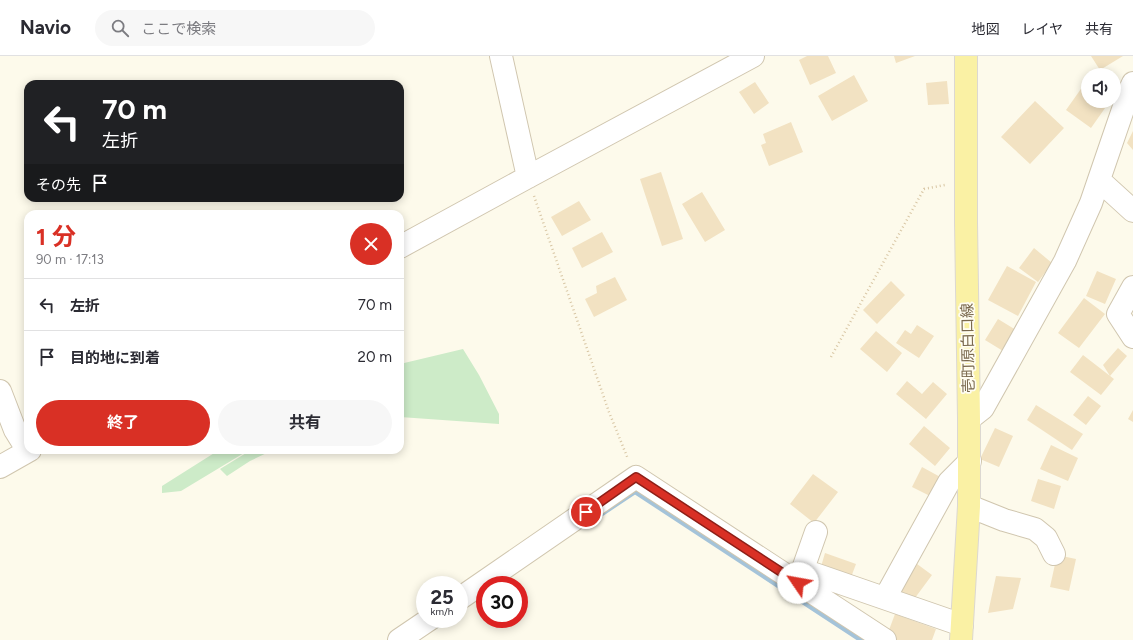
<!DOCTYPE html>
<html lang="ja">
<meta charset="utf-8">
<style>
body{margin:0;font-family:Figtree,"Noto Sans JP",sans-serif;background:#f7f7f7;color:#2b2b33;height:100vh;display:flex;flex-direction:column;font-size:15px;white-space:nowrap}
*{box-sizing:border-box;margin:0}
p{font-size:13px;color:#7c7c81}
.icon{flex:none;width:22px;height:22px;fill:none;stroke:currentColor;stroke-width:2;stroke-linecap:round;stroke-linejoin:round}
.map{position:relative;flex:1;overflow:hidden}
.sheet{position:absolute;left:24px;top:154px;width:380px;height:244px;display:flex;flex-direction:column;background:#fff;border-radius:12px;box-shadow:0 2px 10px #0003}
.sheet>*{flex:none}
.banner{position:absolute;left:24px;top:24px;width:380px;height:122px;border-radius:12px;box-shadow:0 2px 10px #0003;background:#202124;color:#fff;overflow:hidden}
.buttons{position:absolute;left:1081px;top:12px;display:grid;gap:8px}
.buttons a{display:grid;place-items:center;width:40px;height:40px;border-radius:50%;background:#fff;box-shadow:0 2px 10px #0003;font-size:20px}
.speed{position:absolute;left:416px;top:520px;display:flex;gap:8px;font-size:20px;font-weight:700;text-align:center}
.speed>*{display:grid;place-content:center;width:52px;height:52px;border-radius:50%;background:#fff;box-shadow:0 2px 10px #0003;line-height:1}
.speed small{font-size:10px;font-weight:400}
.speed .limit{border:6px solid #d22;background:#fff;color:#111}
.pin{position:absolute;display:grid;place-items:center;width:34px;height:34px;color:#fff;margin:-17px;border:2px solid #fff;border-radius:50%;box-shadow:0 1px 4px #0007}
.me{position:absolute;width:44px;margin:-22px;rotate:303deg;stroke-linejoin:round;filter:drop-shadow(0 0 3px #0008)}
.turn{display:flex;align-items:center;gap:14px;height:84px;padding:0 12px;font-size:18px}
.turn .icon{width:52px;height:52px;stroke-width:2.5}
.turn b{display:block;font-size:28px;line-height:34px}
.then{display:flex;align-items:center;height:38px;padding:0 12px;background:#0003;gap:8px;font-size:15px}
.round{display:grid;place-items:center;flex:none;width:42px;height:42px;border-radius:21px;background:#f7f7f7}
.summary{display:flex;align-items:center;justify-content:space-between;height:68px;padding:0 12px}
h1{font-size:24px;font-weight:700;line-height:30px;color:#d93025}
.cta{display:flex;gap:8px;margin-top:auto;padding:8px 12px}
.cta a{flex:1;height:46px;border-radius:24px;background:#d93025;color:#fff;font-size:16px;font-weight:700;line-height:46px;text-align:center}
.cta a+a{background:#f7f7f7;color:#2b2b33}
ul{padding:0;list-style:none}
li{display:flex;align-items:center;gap:12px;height:52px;padding:0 12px;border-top:1px solid #e1e1e2}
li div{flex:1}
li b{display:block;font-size:15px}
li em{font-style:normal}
header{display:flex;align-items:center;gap:24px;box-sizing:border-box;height:56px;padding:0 20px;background:#fff;border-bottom:1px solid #e1e1e2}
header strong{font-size:19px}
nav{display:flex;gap:22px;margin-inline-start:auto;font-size:14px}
.search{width:280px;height:36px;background:#f7f7f7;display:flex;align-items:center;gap:10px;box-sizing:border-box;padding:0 14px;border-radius:22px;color:#7c7c81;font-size:15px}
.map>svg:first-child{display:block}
</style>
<header>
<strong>Navio</strong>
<div class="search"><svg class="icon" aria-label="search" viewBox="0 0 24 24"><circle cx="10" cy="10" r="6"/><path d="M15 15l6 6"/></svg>ここで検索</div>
<nav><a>地図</a><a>レイヤ</a><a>共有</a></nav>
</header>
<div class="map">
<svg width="1133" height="584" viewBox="0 0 1133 584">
<rect width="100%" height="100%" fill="#fdfaeb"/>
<path fill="#cdebc8" d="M 463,293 L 479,319 L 499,358 L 499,368 L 400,361 L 400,308 Z
M 219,394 L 249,394 L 181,435 L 162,437 L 162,430 Z
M 251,394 L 273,394 L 250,405 L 227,420 L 220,413 Z"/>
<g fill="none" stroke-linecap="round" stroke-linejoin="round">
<path stroke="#a4c3d9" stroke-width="6" d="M 602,457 L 635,435 L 862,584
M 459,555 L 460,554
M 434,571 L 447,563"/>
</g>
<path fill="#f2e2c2" d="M 807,0 L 828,0 L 836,17 L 810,29 L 799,4 Z
M 894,0 L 915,0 L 896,7 Z
M 1091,0 L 1123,0 L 1100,14 Z
M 854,19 L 868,45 L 832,65 L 818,40 Z
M 1088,23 L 1088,45 L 1110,45 L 1091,72 L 1066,54 Z
M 947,25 L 949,48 L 928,49 L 926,27 Z
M 755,26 L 769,47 L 754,58 L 739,36 Z
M 1035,45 L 1064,72 L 1030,108 L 1001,81 Z
M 791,66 L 803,96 L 769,110 L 761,89 L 766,87 L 763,78 Z
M 1133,75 L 1133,94 L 1127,87 Z
M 661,116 L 683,183 L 662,190 L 640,123 Z
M 702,136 L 725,174 L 705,186 L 682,148 Z
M 579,145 L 591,164 L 562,180 L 551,161 Z
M 602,176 L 613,196 L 582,212 L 572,192 Z
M 1034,192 L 1052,207 L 1038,226 L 1019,212 Z
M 1007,210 L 1036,226 L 1018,260 L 988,244 Z
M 1097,215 L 1116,223 L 1105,248 L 1086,240 Z
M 615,221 L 627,244 L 594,261 L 585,243 L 597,237 L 596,230 Z
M 891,225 L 905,239 L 877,268 L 863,254 Z
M 1084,242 L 1105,258 L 1079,292 L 1058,277 Z
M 998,263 L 1016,274 L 1003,295 L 985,284 Z
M 917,269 L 934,280 L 919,302 L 896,287 L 905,274 L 911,278 Z
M 876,275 L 902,297 L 887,316 L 860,293 Z
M 1118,292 L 1127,300 L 1110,320 L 1103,309 Z
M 1083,299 L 1114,323 L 1101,339 L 1070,316 Z
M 907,325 L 922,338 L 933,326 L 947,338 L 926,363 L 896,338 Z
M 1088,340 L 1101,350 L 1086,369 L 1073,359 Z
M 1036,349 L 1083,378 L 1072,394 L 1027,364 Z
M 1133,354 L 1133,366 L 1128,363 Z
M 924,370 L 950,392 L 935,410 L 909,388 Z
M 995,372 L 1013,380 L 999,411 L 980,403 Z
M 1051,389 L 1078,402 L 1068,425 L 1040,413 Z
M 922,411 L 944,423 L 934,442 L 912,431 Z
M 813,418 L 838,436 L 814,467 L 790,448 Z
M 1038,423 L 1061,430 L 1054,453 L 1031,445 Z
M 825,497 L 856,508 L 850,524 L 820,514 Z
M 1057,499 L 1076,503 L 1069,535 L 1050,531 Z
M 913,505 L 932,519 L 912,546 L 889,537 Z
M 996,520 L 1021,522 L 1013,553 L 988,557 Z
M 895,558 L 936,573 L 932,584 L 892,584 L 886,582 Z"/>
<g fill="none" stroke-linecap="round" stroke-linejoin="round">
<defs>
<path id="minor" d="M 501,0 L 528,121
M 1099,124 L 1133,155
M 400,191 L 528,121 L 753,0
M 1133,231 L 1118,258 L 1133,281
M 0,335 L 15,374 L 28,395
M 969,363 L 983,352 L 1065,205 L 1091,147 L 1129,36 L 1133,27
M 0,411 L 30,394
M 969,450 L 1004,464 L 1035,473 L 1046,482 L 1054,498
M 803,514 L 962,569
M 798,527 L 816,476
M 885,542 L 949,426 L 970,405
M 459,543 L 636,421 L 885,584
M 399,584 L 430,563"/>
<path id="major" d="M 961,584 L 969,450 L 969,363 L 966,166 L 966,0"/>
</defs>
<use href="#minor" stroke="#d0c6af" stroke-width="24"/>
<use href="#major" stroke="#dcd8d1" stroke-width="24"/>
<path stroke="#d8c6a4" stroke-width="2.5" stroke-dasharray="1 3" stroke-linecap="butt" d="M 534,140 L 609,356 L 628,403
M 831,301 L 924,133 L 945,129"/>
<use href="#minor" stroke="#fff" stroke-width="22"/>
<use href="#major" stroke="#faf1a4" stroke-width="22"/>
</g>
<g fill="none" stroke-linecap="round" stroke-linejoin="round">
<defs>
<path id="route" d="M 586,456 L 636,421 L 798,527"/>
</defs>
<use href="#route" stroke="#8d1f18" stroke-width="10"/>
<use href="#route" stroke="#d93025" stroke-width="7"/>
</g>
<g text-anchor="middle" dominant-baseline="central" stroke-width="3.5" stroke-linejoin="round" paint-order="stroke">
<g font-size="15" fill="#79684d" stroke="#fffdf2">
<text transform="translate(968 292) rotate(-91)">壱町原白口線</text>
</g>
</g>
</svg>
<div class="buttons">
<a><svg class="icon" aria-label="sound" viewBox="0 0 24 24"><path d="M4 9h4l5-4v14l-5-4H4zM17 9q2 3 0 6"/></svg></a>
</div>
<div class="speed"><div>25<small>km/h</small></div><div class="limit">30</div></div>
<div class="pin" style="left:586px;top:456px;background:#d93025"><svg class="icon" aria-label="arrive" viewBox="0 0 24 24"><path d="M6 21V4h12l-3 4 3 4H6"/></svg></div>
<svg class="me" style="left:798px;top:527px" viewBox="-20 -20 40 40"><circle r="19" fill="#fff"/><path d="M0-13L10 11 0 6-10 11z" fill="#d93025"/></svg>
<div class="banner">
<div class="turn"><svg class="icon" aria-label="left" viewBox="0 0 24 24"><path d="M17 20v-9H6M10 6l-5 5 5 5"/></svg><div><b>70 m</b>左折</div></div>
<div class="then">その先<svg class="icon" aria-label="arrive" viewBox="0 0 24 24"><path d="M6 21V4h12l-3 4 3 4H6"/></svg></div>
</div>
<section class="sheet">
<div class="summary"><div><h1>1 分</h1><p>90 m · 17:13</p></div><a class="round" style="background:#d93025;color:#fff"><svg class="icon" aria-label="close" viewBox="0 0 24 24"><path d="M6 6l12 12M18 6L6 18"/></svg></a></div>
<ul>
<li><svg class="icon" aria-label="left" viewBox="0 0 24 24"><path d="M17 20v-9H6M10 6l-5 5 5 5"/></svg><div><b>左折</b></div><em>70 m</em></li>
<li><svg class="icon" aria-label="arrive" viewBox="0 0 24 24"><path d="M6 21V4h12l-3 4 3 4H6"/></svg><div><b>目的地に到着</b></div><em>20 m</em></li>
</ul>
<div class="cta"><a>終了</a><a>共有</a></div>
</section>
</div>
